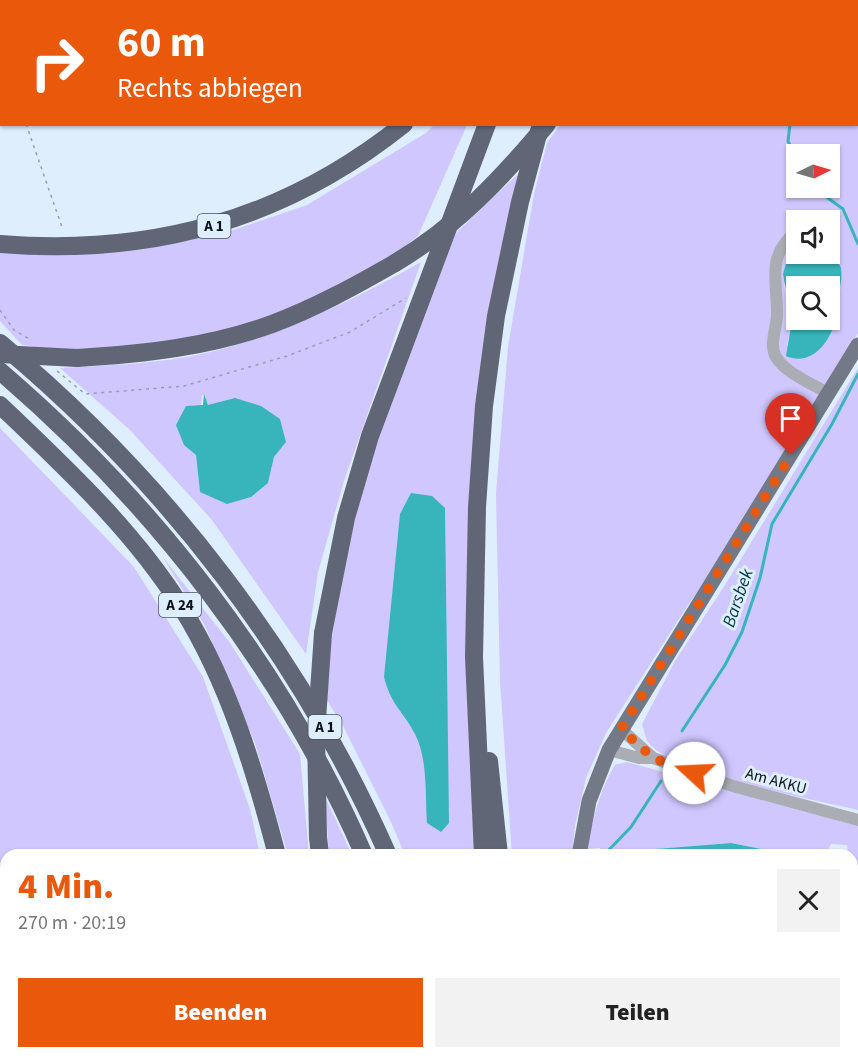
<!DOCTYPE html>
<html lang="de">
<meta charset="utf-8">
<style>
body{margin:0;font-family:"Source Sans 3",sans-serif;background:#f2f2f2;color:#222;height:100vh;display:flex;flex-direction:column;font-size:22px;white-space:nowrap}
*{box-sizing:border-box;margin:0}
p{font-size:20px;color:#767676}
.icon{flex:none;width:33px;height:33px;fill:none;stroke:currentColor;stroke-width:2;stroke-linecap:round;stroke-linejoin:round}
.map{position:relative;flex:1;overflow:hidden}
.details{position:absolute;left:0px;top:849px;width:858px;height:210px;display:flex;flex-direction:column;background:#fff;border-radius:18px 18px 0 0;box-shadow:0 2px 4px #0004}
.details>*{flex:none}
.guide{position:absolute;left:0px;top:0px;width:858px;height:126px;box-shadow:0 2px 4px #0004;background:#ea580c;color:#fff;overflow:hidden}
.needle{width:39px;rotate:85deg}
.controls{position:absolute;left:786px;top:144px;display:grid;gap:12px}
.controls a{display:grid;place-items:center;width:54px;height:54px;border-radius:0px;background:#fff;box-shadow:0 2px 4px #0004;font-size:30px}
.pin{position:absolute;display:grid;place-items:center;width:51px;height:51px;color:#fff;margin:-62px -26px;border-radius:50% 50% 50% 0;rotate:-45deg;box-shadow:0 0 6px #0007}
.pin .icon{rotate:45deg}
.me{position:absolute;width:66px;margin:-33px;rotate:290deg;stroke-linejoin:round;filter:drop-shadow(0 0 4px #0008)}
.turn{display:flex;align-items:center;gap:21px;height:126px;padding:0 18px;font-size:27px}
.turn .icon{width:78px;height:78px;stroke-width:2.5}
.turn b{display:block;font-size:42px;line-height:51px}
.round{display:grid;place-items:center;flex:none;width:63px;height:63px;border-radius:0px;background:#f2f2f2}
.headline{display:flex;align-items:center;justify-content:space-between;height:102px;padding:0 18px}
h1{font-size:36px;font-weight:800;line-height:45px;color:#ea580c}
.button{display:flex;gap:12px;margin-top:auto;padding:12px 18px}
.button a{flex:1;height:69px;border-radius:0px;background:#ea580c;color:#fff;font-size:24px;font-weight:800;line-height:69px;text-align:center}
.button a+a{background:#f2f2f2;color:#222}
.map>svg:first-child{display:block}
</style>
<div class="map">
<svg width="858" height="1059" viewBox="0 0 858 1059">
<rect width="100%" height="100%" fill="#deeefc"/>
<path fill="#cfc7fe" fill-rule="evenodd" d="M 630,0 L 858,0 L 858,333 L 729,548 L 688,605 L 606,733 L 586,778 L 575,826 L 572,855 L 512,855 L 500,681 L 496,493 L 508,347 L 534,194 L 547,143 L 560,125 L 856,124 L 856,2 ZM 796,154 L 830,154 L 830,188 L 796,188 ZM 796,220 L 830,220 L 830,253 C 851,277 836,295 834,324 L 787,345 L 792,321 L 784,286 L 791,247 L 796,244 Z
M 434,125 L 467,125 L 418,236 L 405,247 L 313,299 L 239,327 L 140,346 L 58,350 L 22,345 L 0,321 L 0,249 L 74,254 L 140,250 L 233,230 L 307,205 L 426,133 Z
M 520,172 L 482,371 L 480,855 L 405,855 L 391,822 L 343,726 L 325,697 L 331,627 L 352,529 L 378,438 L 455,234 Z
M 421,262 L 344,481 L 318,572 L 306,654 L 212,520 L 130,430 L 60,368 C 109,365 162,364 210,352 C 286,333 354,300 421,262 ZM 202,395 L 204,395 L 208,405 L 286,442 L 274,457 L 268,483 L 200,492 L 196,455 Z
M 858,368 L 858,810 C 819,801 668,772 648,742 C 645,737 644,730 642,724 L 675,661 L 725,585 Z
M 0,428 L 134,567 L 203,677 L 250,809 L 260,855 L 6,855 L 6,1053 L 302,1053 L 303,1059 L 0,1059 Z
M 162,556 L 230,643 L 300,754 L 309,855 L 288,855 L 255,743 L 205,626 Z
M 627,762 L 858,826 L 858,1059 L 638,1059 L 637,1053 L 852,1053 L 852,855 L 848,855 L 847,845 L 831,844 L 825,855 L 793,855 L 731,843 L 631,851 L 624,855 L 602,855 L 600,848 L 587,849 C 593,819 599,791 615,765 Z
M 325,797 L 352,855 L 329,855 Z
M 361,1053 L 415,1053 L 416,1059 L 362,1059 Z
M 536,1053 L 587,1053 L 588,1059 L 536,1059 Z"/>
<path fill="#37b5bb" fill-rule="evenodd" d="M 796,244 L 796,254 L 830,253 C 834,257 839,262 841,268 C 843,278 839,291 837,301 C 835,308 836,317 834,324 C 828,346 809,366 786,356 L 792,320 L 783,274 L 791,246 ZM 796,286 L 830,286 L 830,320 L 796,320 Z
M 204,394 L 208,405 L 235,398 L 261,406 L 280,419 L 286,442 L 274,457 L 268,483 L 251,497 L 227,504 L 200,492 L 196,455 L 184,445 L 176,425 L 186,406 L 203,405 Z
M 411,493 L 432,496 L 445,508 L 449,823 L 441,832 L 427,823 C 425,795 428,759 415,734 C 403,711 391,705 384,677 L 400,514 Z
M 731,843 L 793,855 L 624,855 L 631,851 Z"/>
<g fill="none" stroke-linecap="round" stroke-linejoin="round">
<path stroke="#37b5bb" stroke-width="3" d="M 834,2 L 835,0
M 790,124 L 788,141 L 796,158
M 814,188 L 843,209 L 858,244
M 682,731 L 725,665 L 742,632 L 760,578 L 772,524 L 832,424 L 858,374
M 604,855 L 631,827 L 661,781
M 605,1053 L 606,1059"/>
<path stroke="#95a1ac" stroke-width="1.5" stroke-dasharray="3 4.5" stroke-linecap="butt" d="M 26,2 L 26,0
M 732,2 L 733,0
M 26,124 L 62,227
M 0,310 L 14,330 L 31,340
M 57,371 L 85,394 L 184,386 L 287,356 L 350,332 L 406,298
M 852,960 L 858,954
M 752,1059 L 758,1053"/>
<path stroke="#aaadb4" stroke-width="12" d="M 796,232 C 765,257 778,283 777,316 C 776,330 769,345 776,357 C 785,373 813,384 829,394
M 830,237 L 833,239
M 621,729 L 653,758
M 609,750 L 639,758 L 653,758 L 733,786 L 858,820"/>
<path stroke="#737986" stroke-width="15" d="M 579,855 L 589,801 L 609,750 L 858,345
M 593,1053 L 594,1059"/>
<path stroke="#606675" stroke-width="18" d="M 513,2 L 513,0
M 533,2 L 533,0
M 576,2 L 576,0
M 621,2 L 622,0
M 0,244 C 152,256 284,220 404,124
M 0,343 C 167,482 301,657 388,855
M 77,358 C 143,354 209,347 272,324 C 315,308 355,286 395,263
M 0,371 C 153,502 284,670 364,855
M 0,405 C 66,468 134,531 182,608 C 229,683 255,771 277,855
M 323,633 L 346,518 L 370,436 L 487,124
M 489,761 L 499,855
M 318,837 L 320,855
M 483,855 L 474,657 L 477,507 L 484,406 L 496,316 L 520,202 L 539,131
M 315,1053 L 316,1059
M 353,1053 L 354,1059
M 425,1053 L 426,1059
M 454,1053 L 455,1059
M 495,1053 L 495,1059
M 521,1053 L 522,1059"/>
<path stroke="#606675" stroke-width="18" d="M 395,263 C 456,227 502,178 547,124
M 0,354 L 77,358
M 318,837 L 316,734 L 323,633"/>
</g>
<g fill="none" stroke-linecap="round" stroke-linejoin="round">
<path stroke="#ea580c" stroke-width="10" stroke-dasharray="0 18" d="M 694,773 L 653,758 L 621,729 L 791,455"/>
</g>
<g text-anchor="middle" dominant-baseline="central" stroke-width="6" stroke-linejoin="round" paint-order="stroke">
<g fill="#deeefc" stroke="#4c545c" stroke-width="1.5">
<rect x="197.5" y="214" width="33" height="24" rx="4.5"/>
<rect x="159" y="593" width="42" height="24" rx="4.5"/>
<rect x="308.5" y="715" width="33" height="24" rx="4.5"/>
</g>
<g font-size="15" font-weight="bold" fill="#0d1217">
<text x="214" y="226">A 1</text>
<text x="180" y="605">A 24</text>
<text x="325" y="727">A 1</text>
</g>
<g font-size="16" fill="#0d1217" stroke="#deeefc">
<text transform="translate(776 781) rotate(15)">Am AKKU</text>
</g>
<g font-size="18" font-style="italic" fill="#003b3e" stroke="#deeefc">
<text transform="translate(738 598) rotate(-71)">Barsbek</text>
</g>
</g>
</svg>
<div class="controls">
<a><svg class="needle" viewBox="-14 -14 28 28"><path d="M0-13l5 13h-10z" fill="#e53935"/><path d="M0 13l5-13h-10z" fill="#767676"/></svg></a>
<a><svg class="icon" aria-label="sound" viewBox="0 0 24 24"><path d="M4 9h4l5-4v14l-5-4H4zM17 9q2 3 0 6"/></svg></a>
<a><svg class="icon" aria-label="search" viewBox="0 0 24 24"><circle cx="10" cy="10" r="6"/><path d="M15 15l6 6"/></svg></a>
</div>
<div class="pin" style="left:791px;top:455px;background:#d93025"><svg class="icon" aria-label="arrive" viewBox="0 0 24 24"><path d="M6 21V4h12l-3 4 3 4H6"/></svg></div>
<svg class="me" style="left:694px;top:773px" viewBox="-20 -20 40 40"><circle r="19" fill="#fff"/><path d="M0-13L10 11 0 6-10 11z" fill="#ea580c"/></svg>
<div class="guide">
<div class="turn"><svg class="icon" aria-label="right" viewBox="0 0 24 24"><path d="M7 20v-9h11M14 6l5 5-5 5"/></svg><div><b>60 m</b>Rechts abbiegen</div></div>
</div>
<section class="details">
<div class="headline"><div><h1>4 Min.</h1><p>270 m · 20:19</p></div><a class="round"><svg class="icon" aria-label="close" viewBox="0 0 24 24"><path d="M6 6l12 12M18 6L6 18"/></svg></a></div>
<div class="button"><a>Beenden</a><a>Teilen</a></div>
</section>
</div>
